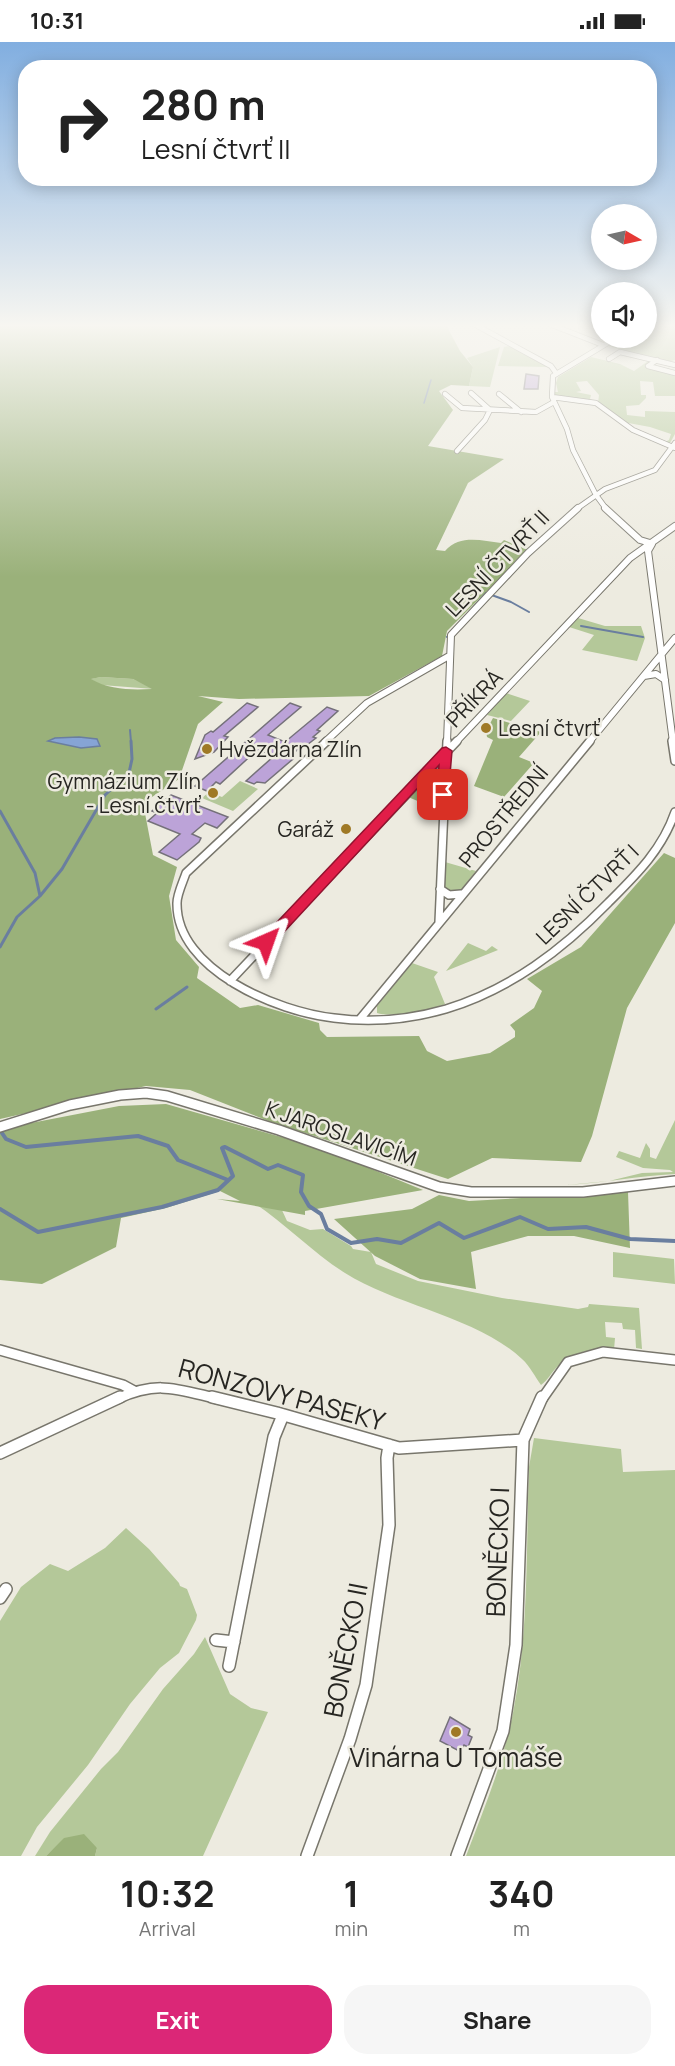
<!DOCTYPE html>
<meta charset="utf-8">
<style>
body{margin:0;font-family:Manrope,sans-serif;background:#f6f6f6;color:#222;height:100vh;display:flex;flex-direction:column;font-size:22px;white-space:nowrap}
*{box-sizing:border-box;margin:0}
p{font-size:20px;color:#767676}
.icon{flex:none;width:33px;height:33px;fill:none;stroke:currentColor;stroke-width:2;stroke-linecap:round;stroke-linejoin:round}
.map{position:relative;height:1814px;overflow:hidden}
.drawer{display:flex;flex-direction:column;background:#fff;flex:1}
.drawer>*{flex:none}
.guide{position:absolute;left:18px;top:18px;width:639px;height:126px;border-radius:24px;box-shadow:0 3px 15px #0003;background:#fff;color:#222;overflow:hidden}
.needle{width:39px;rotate:99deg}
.controls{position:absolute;left:591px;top:162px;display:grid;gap:12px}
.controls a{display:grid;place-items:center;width:66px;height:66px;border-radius:50%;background:#fff;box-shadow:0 3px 15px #0003;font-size:30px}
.pin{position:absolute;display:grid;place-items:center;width:51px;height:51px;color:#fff;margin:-26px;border-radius:12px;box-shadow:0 3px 9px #0006}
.me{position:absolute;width:66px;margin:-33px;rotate:43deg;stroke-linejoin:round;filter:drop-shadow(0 0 4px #0008)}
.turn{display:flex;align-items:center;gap:21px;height:126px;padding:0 24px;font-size:27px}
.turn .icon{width:78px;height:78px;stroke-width:2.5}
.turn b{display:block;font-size:42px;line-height:51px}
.eta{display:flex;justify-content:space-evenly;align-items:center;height:102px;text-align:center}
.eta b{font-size:36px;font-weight:700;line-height:42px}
.cta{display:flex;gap:12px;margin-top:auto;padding:12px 24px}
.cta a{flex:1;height:69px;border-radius:24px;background:#db2777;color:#fff;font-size:24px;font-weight:700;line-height:69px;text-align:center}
.cta a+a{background:#f6f6f6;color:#222}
.status{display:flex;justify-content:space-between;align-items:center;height:42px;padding:0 30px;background:#fff;direction:ltr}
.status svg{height:16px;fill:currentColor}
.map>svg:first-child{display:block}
</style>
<div class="status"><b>10:31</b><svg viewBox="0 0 49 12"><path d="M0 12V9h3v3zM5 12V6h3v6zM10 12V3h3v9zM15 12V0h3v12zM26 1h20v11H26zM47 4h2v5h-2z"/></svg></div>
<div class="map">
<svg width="675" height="1814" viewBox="0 0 675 1814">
<rect width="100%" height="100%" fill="#edebe0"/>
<path fill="#b4c899" d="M 648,281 L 675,281 L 675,318 L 666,320 L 608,304 L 623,296 L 646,296 Z
M 509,304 L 549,325 L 498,324 L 504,305 Z
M 500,305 L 490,345 L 469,344 L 473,325 L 467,316 Z
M 591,315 L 620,322 L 634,329 L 651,317 L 653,319 L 647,323 L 675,333 L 675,354 L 655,354 L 653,340 L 640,339 L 641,353 L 646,353 L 646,356 L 639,363 L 626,364 L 627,373 L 645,375 L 645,369 L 675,370 L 675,392 L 670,401 L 665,400 L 669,398 L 671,392 L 650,385 L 623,380 L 598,361 L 599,353 L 587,339 L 576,340 L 581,349 L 576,350 L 591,353 L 590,357 L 594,359 L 554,353 L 554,350 L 558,350 L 556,341 L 558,335 Z
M 578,576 L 605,584 L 641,584 L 645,596 L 637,619 L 582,608 L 594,593 L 569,585 Z
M 101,635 L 133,637 L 154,647 L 101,643 L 90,637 Z
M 506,651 L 530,659 L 511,679 L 487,673 Z
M 240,739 L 258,747 L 233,769 L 202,756 L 209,750 L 222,755 Z
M 445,820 L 476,829 L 460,849 L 451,850 L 444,846 Z
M 468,901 L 486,909 L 492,904 L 498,908 L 446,929 Z
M 412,921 L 438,930 L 434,935 L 445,962 C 430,968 392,976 377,971 L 377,964 Z
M 675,1078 L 675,1132 C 638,1134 603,1141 566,1143 L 609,1139 L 642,1131 L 673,1130 L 670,1128 L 643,1126 L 616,1115 L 619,1109 L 640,1116 L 646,1101 L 650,1107 L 650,1115 L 656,1117 Z
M 254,1161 L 281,1166 L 287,1179 L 310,1188 L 323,1187 L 351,1204 L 353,1207 L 371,1210 L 376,1222 L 418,1239 L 502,1256 L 578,1267 L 588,1265 L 589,1262 L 639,1266 L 642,1307 L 636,1306 L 635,1288 L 623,1287 L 622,1281 L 605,1280 L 606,1295 L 615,1296 L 614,1308 C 592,1306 573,1309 557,1325 C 551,1331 548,1338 541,1343 C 535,1335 530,1324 522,1317 C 477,1275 397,1264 345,1231 C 313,1211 286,1182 254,1161 Z
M 613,1210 L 674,1217 L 675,1242 L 613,1235 Z
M 534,1396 L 621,1407 L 623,1430 L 675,1428 L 675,1814 L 466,1814 C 484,1767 503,1721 513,1671 C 529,1591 526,1506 529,1425 Z
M 126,1486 L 149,1507 L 179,1541 L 180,1544 L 187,1547 L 197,1573 L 196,1578 L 179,1611 L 160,1626 L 130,1662 L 88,1723 L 37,1785 L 21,1814 L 0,1814 L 0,1579 L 21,1545 L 50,1522 L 68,1529 L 105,1506 Z
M 205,1595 L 230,1652 L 251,1666 L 268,1670 L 203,1814 L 95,1814 L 97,1806 L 64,1797 L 46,1814 L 35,1814 L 50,1790 L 101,1727 L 118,1710 L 163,1647 L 194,1612 Z"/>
<path fill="#9ab17a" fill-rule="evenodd" d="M 0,281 L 445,281 L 460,309 L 473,325 L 469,344 L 451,343 L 439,349 L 453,368 L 428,404 L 504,417 L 468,441 L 436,508 L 445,509 C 460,492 482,499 501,501 L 504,498 L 528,508 L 447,589 L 442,614 L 369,654 L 239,657 L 198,654 L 223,660 L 198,682 L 179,737 L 143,761 L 153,813 L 177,825 L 169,854 L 176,898 L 199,925 L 197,936 L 240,966 L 258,963 L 319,981 L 320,988 L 327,995 L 419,994 L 427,1009 L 447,1019 L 490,1011 L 515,995 L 515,989 L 510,983 L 534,966 L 542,949 L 527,937 L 581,905 L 664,811 L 675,816 L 675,881 L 627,966 L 592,1094 L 581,1120 L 492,1116 L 448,1137 L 271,1080 L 190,1048 L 146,1044 L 0,1077 ZM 101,635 L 133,637 L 152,647 C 132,648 109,648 91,637 Z
M 493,676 L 541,690 L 519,715 L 534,721 L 504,755 L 474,744 L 493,698 L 487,695 L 486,689 Z
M 427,736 L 439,738 L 437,767 L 408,755 Z
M 166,1062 L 320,1106 L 423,1148 L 305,1169 L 305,1173 L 217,1157 L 240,1159 L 220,1149 L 166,1166 L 121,1176 L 116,1205 L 42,1242 L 0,1238 L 0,1087 L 119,1064 Z
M 628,1150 L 630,1206 L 574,1194 L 528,1194 L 471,1210 L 476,1247 L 420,1237 L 375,1214 L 334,1177 L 412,1167 L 439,1153 L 469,1159 Z
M 84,1792 L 97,1806 L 95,1814 L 46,1814 L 64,1796 Z"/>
<path fill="#86a4d5" stroke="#6a7e9f" stroke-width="1.5" d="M 79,695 L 97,697 L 100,704 L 81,706 L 48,699 L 55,696 Z"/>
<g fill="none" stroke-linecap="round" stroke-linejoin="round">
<path stroke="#6a7e9f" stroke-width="1.5" d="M 0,282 L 8,281
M 424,361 L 431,338"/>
<path stroke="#6a7e9f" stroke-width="2" d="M 581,584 L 643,595
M 447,595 L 486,551 L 511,560 L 529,570
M 130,688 L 131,700"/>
<path stroke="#6a7e9f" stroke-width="3" d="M 0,769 L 35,831 L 40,854
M 0,905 L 17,875 L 40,854 L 62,827 L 105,753 L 129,731 L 132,717 L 131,699
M 156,967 L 187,945"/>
<path stroke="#6a7e9f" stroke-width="4" d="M 0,1088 L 6,1097 L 26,1105 L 138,1094 L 168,1104 L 178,1118 L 228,1138
M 0,1167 L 38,1190 L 162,1165 L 218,1148 L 233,1134 L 222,1106 L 225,1105 L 268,1127 L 278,1123 L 303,1133 L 301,1150 L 309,1164 L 321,1172 L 327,1187 L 351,1201 L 377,1197 L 401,1201 L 439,1181 L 464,1196 L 520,1175 L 548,1187 L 586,1185 L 630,1197 L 675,1199"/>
</g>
<path fill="#bca3d8" stroke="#75717a" stroke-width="1.5" d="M 526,332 L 539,334 L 538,347 L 524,347 Z
M 247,661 L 258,665 L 224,694 L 228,695 L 214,710 L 195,717 L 205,693 L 211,689 L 213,690 Z
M 290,661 L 301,665 L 268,693 L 285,700 L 327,665 L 338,669 L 317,688 L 320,689 L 313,695 L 316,696 L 303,706 L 300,705 L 294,711 L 293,717 L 265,741 L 257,740 L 254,742 L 246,739 L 274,714 L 257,708 L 220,742 L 216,740 L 207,749 L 195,744 Z
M 171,753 L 228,775 L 217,786 L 205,781 L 192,792 L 201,796 L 199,800 L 177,818 L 159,810 L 180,792 L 148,779 L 157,771 L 152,769 Z
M 450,1675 L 470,1687 L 468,1693 L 472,1695 L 468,1705 L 464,1703 L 461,1710 L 440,1699 Z"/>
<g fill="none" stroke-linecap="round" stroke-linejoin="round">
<defs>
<path id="minor-far4" d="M 472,281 L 551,324 L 556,331
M 547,281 L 603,303
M 609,317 L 620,310 L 675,323
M 657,318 L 648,324 L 675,331
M 445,352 L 462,366 L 536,370 L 554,360
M 499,352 L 521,370
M 552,355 L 596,361 L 633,388 L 675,406
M 457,409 L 485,378 L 490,368 L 471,351
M 575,468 L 605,447 L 655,428 L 675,401
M 607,468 L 596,453 L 573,408 L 567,387 L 552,355 L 553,334 L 616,296"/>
<path id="minor-far3" d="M 605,466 L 640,498 L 650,501
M 652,502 L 648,509 L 673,700
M 644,634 L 656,632 L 665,638
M 325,700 L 367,661 L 449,614
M 447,700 L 451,593 L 528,511 L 578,466
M 456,700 L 630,516 L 675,484
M 589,700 L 675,596"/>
<path id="minor-far2" d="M 327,699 L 186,831 C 183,840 177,852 177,861 C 176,928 278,970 334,976 C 371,981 411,977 446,967 C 511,947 562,908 608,861 C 636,833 662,808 675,770
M 672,699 L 675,719
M 440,847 L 449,853 L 461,852
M 439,880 L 447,699
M 230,939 L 457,699
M 360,977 L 590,699"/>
<path id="minor-far1" d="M 0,1085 L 70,1063 L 120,1053 L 146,1051 L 167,1054 L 279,1088 L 439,1145 L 471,1150 L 583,1150 L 675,1139
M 0,1308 L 123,1343 L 134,1349
M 117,1357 C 158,1338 176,1347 219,1357
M 542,1357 L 568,1320 L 603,1310 L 675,1318"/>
<path id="minor" d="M 212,1355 L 277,1371 L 399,1406 L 523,1398
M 0,1411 L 120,1355
M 0,1556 L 6,1547
M 216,1598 L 234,1600
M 229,1624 L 274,1395 L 283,1373
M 307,1814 L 350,1697 L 366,1643 L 389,1483 L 387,1416 L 389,1403
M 457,1814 L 503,1689 L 516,1603 L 523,1398 L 542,1355"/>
</defs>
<use href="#minor-far4" stroke="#78766c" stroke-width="6"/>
<use href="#minor-far3" stroke="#78766c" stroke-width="8"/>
<use href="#minor-far2" stroke="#78766c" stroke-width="10"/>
<use href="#minor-far1" stroke="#78766c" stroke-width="12"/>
<use href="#minor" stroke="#78766c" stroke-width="14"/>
<use href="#minor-far4" stroke="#fff" stroke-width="4.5"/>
<use href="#minor-far3" stroke="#fff" stroke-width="6"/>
<use href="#minor-far2" stroke="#fff" stroke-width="7"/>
<use href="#minor-far1" stroke="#fff" stroke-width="9"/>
<use href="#minor" stroke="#fff" stroke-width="11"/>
</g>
<linearGradient id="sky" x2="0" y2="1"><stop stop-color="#81aee0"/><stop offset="0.53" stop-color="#f7f6f1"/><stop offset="1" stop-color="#f7f6f1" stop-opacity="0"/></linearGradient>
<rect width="675" height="535" fill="url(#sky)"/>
<path fill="#e11d48" stroke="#92132f" stroke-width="1.5" d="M 446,705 L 452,709 L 448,756 L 443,757 L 437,753 L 439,723 L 271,904 L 261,904 L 259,900 L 261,897 L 442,706 Z"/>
<g fill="#9f7926" stroke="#edebe0" stroke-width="2">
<circle cx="486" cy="686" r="6"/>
<circle cx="207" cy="707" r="6"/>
<circle cx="213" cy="751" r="6"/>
<circle cx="346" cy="787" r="6"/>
<circle cx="456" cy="1690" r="6"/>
</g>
<g text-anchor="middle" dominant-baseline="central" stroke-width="5" stroke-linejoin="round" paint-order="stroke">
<g font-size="21" fill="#272622" stroke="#edebe0">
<text transform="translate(497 521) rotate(-46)">LESNÍ ČTVRŤ II</text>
<text transform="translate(474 656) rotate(-46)">PŘÍKRÁ</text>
<text transform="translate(503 774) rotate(-50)">PROSTŘEDNÍ</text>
<text transform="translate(587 852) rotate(-44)">LESNÍ ČTVRŤ I</text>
<text transform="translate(341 1091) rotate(19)">K JAROSLAVICÍM</text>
</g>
<g font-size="21" fill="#272622" stroke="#edebe0" text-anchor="start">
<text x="498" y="686">Lesní čtvrť</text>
<text x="219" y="707">Hvězdárna Zlín</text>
<text x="201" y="739" text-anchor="end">Gymnázium Zlín<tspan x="201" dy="24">- Lesní čtvrť</tspan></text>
<text x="334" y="787" text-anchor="end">Garáž</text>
</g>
<g font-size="26" fill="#272622" stroke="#edebe0">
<text transform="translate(282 1352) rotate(15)">RONZOVY PASEKY</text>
<text transform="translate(497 1510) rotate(-88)">BONĚCKO I</text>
<text transform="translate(345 1608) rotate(-79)">BONĚCKO II</text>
</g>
<g font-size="26" fill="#272622" stroke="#edebe0">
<text x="456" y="1715">Vinárna U Tomáše</text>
</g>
</g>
</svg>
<div class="controls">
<a><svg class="needle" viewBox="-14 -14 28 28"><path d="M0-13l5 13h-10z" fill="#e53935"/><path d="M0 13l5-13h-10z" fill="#767676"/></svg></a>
<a><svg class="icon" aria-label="sound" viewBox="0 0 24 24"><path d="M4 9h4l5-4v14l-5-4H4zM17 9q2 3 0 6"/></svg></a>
</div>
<div class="pin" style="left:443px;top:753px;background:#d93025"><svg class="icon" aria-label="arrive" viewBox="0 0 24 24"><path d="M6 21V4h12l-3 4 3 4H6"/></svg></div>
<svg class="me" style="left:266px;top:900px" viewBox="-20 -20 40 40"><path d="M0-17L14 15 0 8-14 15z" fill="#e11d48" stroke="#fff" stroke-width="4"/></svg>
<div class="guide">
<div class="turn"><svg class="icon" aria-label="right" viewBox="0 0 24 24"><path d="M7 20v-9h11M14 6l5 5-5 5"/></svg><div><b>280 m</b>Lesní čtvrť II</div></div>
</div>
</div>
<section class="drawer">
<div class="eta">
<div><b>10:32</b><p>Arrival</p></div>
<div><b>1</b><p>min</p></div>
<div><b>340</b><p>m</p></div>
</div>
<div class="cta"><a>Exit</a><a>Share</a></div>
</section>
